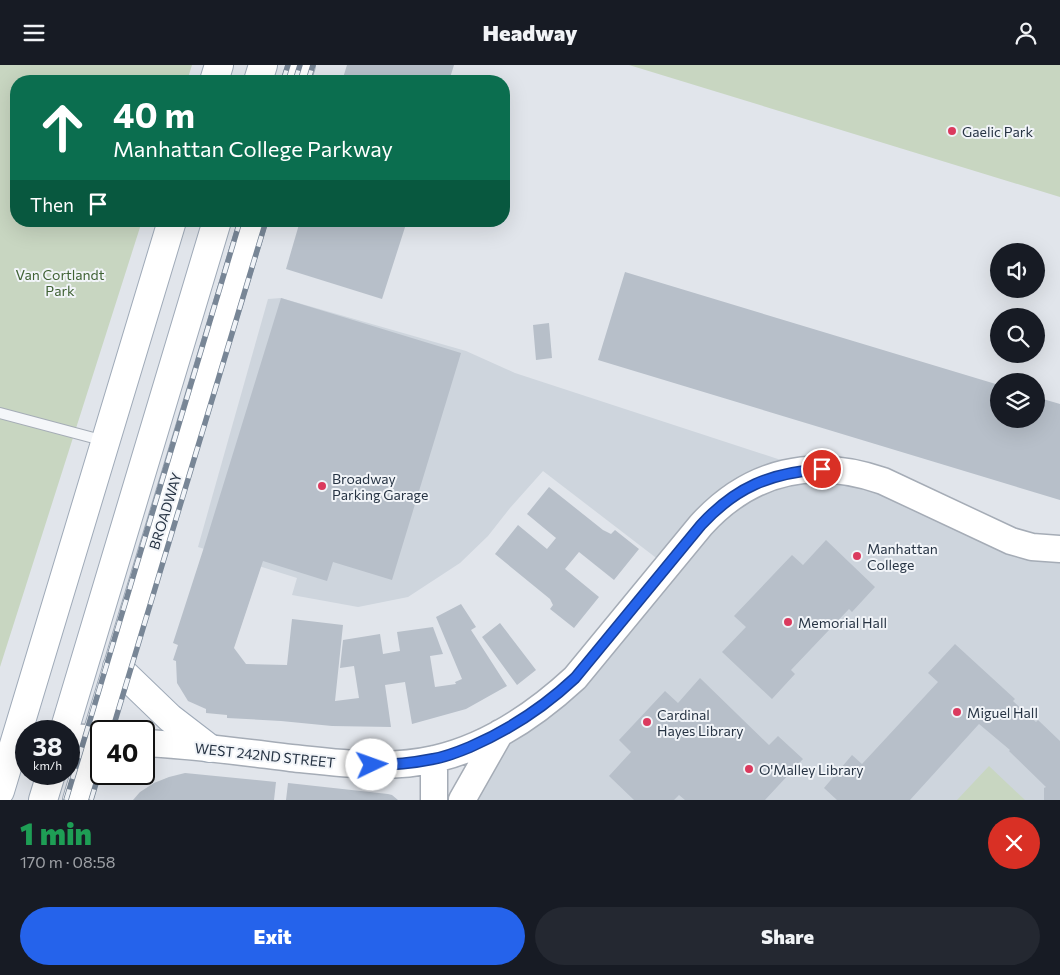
<!DOCTYPE html>
<meta charset="utf-8">
<style>
body{margin:0;font-family:Commissioner,sans-serif;background:#242831;color:#f1f3f6;height:100vh;display:flex;flex-direction:column;font-size:19px;white-space:nowrap}
*{box-sizing:border-box;margin:0}
p{font-size:16px;color:#9ea1a6}
.icon{flex:none;width:28px;height:28px;fill:none;stroke:currentColor;stroke-width:2;stroke-linecap:round;stroke-linejoin:round}
.map{position:relative;height:735px;overflow:hidden}
.drawer{display:flex;flex-direction:column;background:#171b24;flex:1}
.drawer>*{flex:none}
.hud{position:absolute;left:10px;top:10px;width:500px;height:152px;border-radius:20px;box-shadow:0 5px 20px #0002;background:#0b6e4f;color:#fff;overflow:hidden}
.tools{position:absolute;left:990px;top:178px;display:grid;gap:10px}
.tools a{display:grid;place-items:center;width:55px;height:55px;border-radius:50%;background:#171b24;box-shadow:0 5px 20px #0002;font-size:25px}
.speed{position:absolute;left:15px;top:655px;display:flex;gap:10px;font-size:25px;font-weight:700;text-align:center}
.speed>*{display:grid;place-content:center;width:65px;height:65px;border-radius:50%;background:#171b24;box-shadow:0 5px 20px #0002;line-height:1}
.speed small{font-size:12px;font-weight:400}
.speed .limit{border:2px solid #111;border-radius:8px;background:#fff;color:#111}
.pin{position:absolute;display:grid;place-items:center;width:42px;height:42px;color:#fff;margin:-21px;border:2px solid #fff;border-radius:50%;box-shadow:0 1px 5px #0007}
.me{position:absolute;width:55px;margin:-28px;rotate:87deg;stroke-linejoin:round;filter:drop-shadow(0 0 4px #0008)}
.turn{display:flex;align-items:center;gap:18px;height:105px;padding:0 20px;font-size:22px}
.turn .icon{width:65px;height:65px;stroke-width:2.5}
.turn b{display:block;font-size:35px;line-height:42px}
.then{display:flex;align-items:center;height:48px;padding:0 20px;background:#0003;gap:10px;font-size:19px}
.round{display:grid;place-items:center;flex:none;width:52px;height:52px;border-radius:26px;background:#242831}
.headline{display:flex;align-items:center;justify-content:space-between;height:85px;padding:0 20px}
h1{font-size:30px;font-weight:800;line-height:38px;color:#1e9e55}
.button{display:flex;gap:10px;margin-top:auto;padding:10px 20px}
.button a{flex:1;height:58px;border-radius:30px;background:#2563eb;color:#fff;font-size:20px;font-weight:800;line-height:58px;text-align:center}
.button a+a{background:#242831;color:#f1f3f6}
header{display:flex;justify-content:space-between;align-items:center;height:65px;padding:0 20px;background:#171b24;font-size:22px;font-weight:800}
.map>svg:first-child{display:block}
</style>
<header><svg class="icon" aria-label="menu" viewBox="0 0 24 24"><path d="M4 6h16M4 12h16M4 18h16"/></svg>Headway<svg class="icon" aria-label="person" viewBox="0 0 24 24"><circle cx="12" cy="8" r="4"/><path d="M4 21q1-7 8-7t8 7"/></svg></header>
<div class="map">
<svg width="1060" height="735" viewBox="0 0 1060 735">
<rect width="100%" height="100%" fill="#e1e5eb"/>
<path fill="#ced5dd" d="M 281,233 L 466,286 L 515,308 L 790,398 L 1060,484 L 1060,735 L 462,735 L 529,650 L 668,502 L 543,406 L 510,443 L 488,471 L 460,498 L 408,532 L 358,542 L 292,530 L 297,513 L 198,482 L 268,234 Z"/>
<path fill="#c8d6c1" d="M 0,0 L 192,0 L 187,16 L 16,16 L 16,156 L 142,156 L 0,602 Z
M 629,0 L 1060,0 L 1060,132 Z
M 989,701 L 1025,735 L 957,735 Z"/>
<path fill="#b7bfc9" d="M 347,0 L 454,0 L 449,16 L 342,16 Z
M 300,156 L 407,156 L 382,234 L 286,204 Z
M 625,207 L 999,320 L 999,354 L 1036,354 L 1036,332 L 1060,339 L 1060,435 L 598,295 Z
M 281,233 L 461,288 L 392,515 L 333,497 L 327,516 L 263,496 L 234,583 L 246,599 L 287,600 L 292,554 L 343,560 L 335,636 L 359,633 L 354,601 L 340,603 L 343,575 L 380,569 L 383,589 L 400,586 L 397,567 L 433,562 L 443,589 L 430,591 L 435,622 L 456,619 L 455,617 L 462,614 L 436,552 L 461,539 L 476,562 L 471,565 L 507,621 L 466,644 L 412,659 L 405,617 L 385,620 L 391,662 L 332,661 L 281,656 L 227,653 L 227,650 L 206,648 L 206,644 L 188,636 L 177,618 L 176,596 L 173,595 L 178,580 L 173,578 L 205,479 Z
M 549,258 L 552,293 L 536,295 L 533,260 Z
M 549,422 L 603,465 L 611,469 L 615,465 L 639,484 L 614,515 L 579,487 L 565,504 L 599,532 L 574,563 L 550,544 L 553,540 L 550,534 L 495,489 L 518,460 L 547,484 L 556,473 L 527,449 Z
M 826,475 L 875,522 L 852,547 L 849,544 L 791,605 L 795,609 L 772,634 L 722,587 L 746,562 L 734,551 L 792,490 L 803,500 Z
M 500,558 L 536,605 L 517,620 L 482,572 Z
M 955,579 L 1015,634 L 1013,636 L 1028,650 L 1036,657 L 1038,655 L 1060,676 L 1060,735 L 1044,735 L 1044,723 L 1046,722 L 1009,686 L 1010,685 L 979,659 L 910,735 L 837,735 L 824,723 L 852,690 L 862,699 L 938,617 L 928,608 Z
M 700,613 L 769,680 L 778,671 L 803,694 L 765,735 L 685,735 L 679,730 L 674,735 L 634,735 L 609,711 L 631,687 L 619,675 L 665,626 L 678,638 Z
M 185,708 L 276,717 L 274,735 L 133,735 L 140,727 L 154,718 L 169,712 Z
M 288,718 L 388,729 L 392,730 L 398,735 L 286,735 Z"/>
<g fill="none" stroke-linecap="round" stroke-linejoin="round">
<defs>
<path id="lane" d="M 0,348 L 105,376"/>
<path id="secondary" d="M 69,672 L 101,674
M 144,678 C 193,680 242,687 291,693 C 339,698 387,705 435,694 C 487,682 536,649 575,613 L 701,460 C 751,405 814,392 883,416 L 1011,476 L 1032,482 L 1060,484
M 434,735 L 434,694
M 462,735 L 500,668"/>
<path id="primary" d="M 214,16 L 219,0
M 258,16 L 263,0
M 296,16 L 301,0
M 117,602 L 170,653 L 209,683
M 64,666 L 217,156
M 0,726 L 172,156
M 43,735 L 51,709
M 77,735 L 253,156"/>
</defs>
<use href="#lane" stroke="#a5acb6" stroke-width="12"/>
<use href="#secondary" stroke="#a5acb6" stroke-width="29"/>
<use href="#primary" stroke="#9faab8" stroke-width="30"/>
<use href="#lane" stroke="#f4f6f9" stroke-width="10"/>
<use href="#secondary" stroke="#fff" stroke-width="26"/>
<use href="#primary" stroke="#fff" stroke-width="28"/>
<defs>
<path id="rail" d="M 283,16 L 288,0
M 295,16 L 300,0
M 308,16 L 313,0
M 112,666 L 266,156
M 66,735 L 240,156
M 91,735 L 101,702"/>
</defs>
<use href="#rail" stroke="#788696" stroke-width="5.5"/>
<use href="#rail" stroke="#f1f4f8" stroke-width="4" stroke-dasharray="11" stroke-linecap="butt"/>
</g>
<g fill="none" stroke-linecap="round" stroke-linejoin="round">
<defs>
<path id="route" d="M 372,700 C 393,700 413,698 433,694 C 446,692 458,687 470,682 C 509,665 544,642 575,613 L 701,460 C 736,422 770,408 822,404"/>
</defs>
<use href="#route" stroke="#184099" stroke-width="12"/>
<use href="#route" stroke="#2563eb" stroke-width="9"/>
</g>
<g fill="#db3a5e" stroke="#f1f4f8" stroke-width="2">
<circle cx="952" cy="66" r="5"/>
<circle cx="322" cy="421" r="5"/>
<circle cx="857" cy="491" r="5"/>
<circle cx="788" cy="557" r="5"/>
<circle cx="957" cy="647" r="5"/>
<circle cx="647" cy="657" r="5"/>
<circle cx="749" cy="704" r="5"/>
</g>
<g text-anchor="middle" dominant-baseline="central" stroke-width="4" stroke-linejoin="round" paint-order="stroke">
<g font-size="14" fill="#273444" stroke="#f1f4f8" text-anchor="start">
<text x="962" y="66">Gaelic Park</text>
<text x="332" y="413">Broadway<tspan x="332" dy="16">Parking Garage</tspan></text>
<text x="867" y="483">Manhattan<tspan x="867" dy="16">College</tspan></text>
<text x="798" y="557">Memorial Hall</text>
<text x="967" y="647">Miguel Hall</text>
<text x="657" y="649">Cardinal<tspan x="657" dy="16">Hayes Library</tspan></text>
<text x="759" y="704">O'Malley Library</text>
</g>
<g font-size="14" fill="#3f6133" stroke="#f1f4f8">
<text x="60" y="209">Van Cortlandt<tspan x="60" dy="16">Park</tspan></text>
</g>
<g font-size="14" fill="#273444" stroke="#f1f4f8">
<text transform="translate(165 446) rotate(-73)">BROADWAY</text>
<text transform="translate(265 690) rotate(6)">WEST 242ND STREET</text>
</g>
</g>
</svg>
<div class="tools">
<a><svg class="icon" aria-label="sound" viewBox="0 0 24 24"><path d="M4 9h4l5-4v14l-5-4H4zM17 9q2 3 0 6"/></svg></a>
<a><svg class="icon" aria-label="search" viewBox="0 0 24 24"><circle cx="10" cy="10" r="6"/><path d="M15 15l6 6"/></svg></a>
<a><svg class="icon" aria-label="layers" viewBox="0 0 24 24"><path d="M12 4l9 5-9 5-9-5zM3 14l9 5 9-5"/></svg></a>
</div>
<div class="speed"><div>38<small>km/h</small></div><div class="limit">40</div></div>
<div class="pin" style="left:822px;top:404px;background:#d93025"><svg class="icon" aria-label="arrive" viewBox="0 0 24 24"><path d="M6 21V4h12l-3 4 3 4H6"/></svg></div>
<svg class="me" style="left:372px;top:700px" viewBox="-20 -20 40 40"><circle r="19" fill="#fff"/><path d="M0-13L10 11 0 6-10 11z" fill="#2563eb"/></svg>
<div class="hud">
<div class="turn"><svg class="icon" aria-label="ahead" viewBox="0 0 24 24"><path d="M12 20V5M6 11l6-6 6 6"/></svg><div><b>40 m</b>Manhattan College Parkway</div></div>
<div class="then">Then<svg class="icon" aria-label="arrive" viewBox="0 0 24 24"><path d="M6 21V4h12l-3 4 3 4H6"/></svg></div>
</div>
</div>
<section class="drawer">
<div class="headline"><div><h1>1 min</h1><p>170 m · 08:58</p></div><a class="round" style="background:#d93025;color:#fff"><svg class="icon" aria-label="close" viewBox="0 0 24 24"><path d="M6 6l12 12M18 6L6 18"/></svg></a></div>
<div class="button"><a>Exit</a><a>Share</a></div>
</section>
